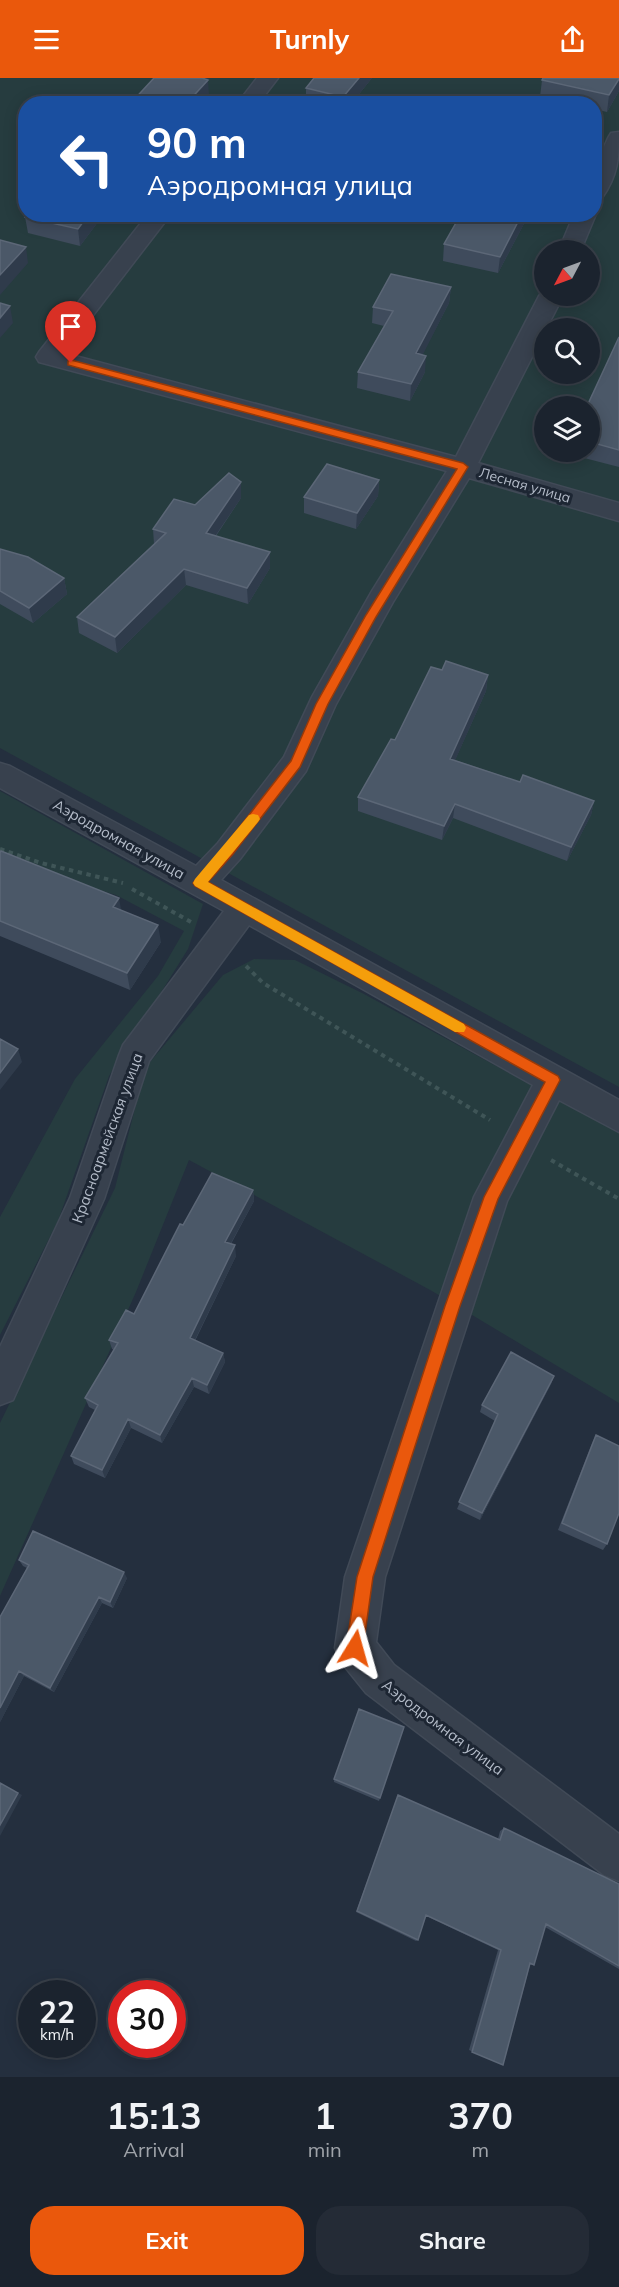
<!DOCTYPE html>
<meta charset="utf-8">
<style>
body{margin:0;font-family:Mulish,sans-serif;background:#242b36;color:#f1f3f6;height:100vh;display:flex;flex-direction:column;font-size:22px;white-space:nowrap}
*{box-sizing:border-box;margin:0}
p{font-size:20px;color:#a0a4aa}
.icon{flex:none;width:33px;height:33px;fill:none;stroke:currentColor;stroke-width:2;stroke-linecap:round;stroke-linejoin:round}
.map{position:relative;height:1999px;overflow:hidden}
.side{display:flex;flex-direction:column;background:#1b232e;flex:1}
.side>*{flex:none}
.guide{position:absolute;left:18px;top:18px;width:584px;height:126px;border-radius:24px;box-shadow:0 3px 15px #0003,0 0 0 2px #39404a;background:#1a4fa0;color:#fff;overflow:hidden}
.needle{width:39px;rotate:229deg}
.tools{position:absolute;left:534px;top:162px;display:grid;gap:12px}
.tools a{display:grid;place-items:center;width:66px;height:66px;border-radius:50%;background:#1b232e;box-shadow:0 3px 15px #0003,0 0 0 2px #39404a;font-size:30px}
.speed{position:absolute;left:18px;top:1902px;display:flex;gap:12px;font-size:30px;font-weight:700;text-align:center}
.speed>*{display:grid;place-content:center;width:78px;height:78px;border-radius:50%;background:#1b232e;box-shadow:0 3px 15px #0003,0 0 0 2px #39404a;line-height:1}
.speed small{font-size:15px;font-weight:400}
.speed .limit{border:9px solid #d22;background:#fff;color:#111}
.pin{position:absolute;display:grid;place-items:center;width:51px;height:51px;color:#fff;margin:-62px -26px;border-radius:50% 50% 50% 0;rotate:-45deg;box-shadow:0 0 6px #0007}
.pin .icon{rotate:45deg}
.me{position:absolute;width:66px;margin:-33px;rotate:8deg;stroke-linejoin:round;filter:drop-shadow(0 0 4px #0008)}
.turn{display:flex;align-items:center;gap:21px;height:126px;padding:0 30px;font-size:27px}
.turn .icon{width:78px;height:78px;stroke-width:2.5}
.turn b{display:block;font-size:42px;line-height:51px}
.eta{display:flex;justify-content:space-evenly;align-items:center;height:102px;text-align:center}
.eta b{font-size:36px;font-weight:700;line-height:42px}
.button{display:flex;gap:12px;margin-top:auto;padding:12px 30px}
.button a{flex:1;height:69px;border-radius:24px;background:#ea580c;color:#fff;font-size:24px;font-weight:700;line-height:69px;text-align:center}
.button a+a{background:#242b36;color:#f1f3f6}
header{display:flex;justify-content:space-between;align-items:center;height:78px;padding:0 30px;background:#ea580c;color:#fff;font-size:27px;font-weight:700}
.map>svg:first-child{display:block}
</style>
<header><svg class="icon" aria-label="menu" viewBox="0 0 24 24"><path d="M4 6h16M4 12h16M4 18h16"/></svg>Turnly<svg class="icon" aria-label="share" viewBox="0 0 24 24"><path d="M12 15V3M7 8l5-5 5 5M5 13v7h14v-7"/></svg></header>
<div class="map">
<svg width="619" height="1999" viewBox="0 0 619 1999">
<rect width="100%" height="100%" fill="#242f3e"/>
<path fill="#263c3f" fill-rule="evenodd" d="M 0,0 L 619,0 L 619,1009 L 0,670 ZM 26,26 L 594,26 L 594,136 L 26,136 ZM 544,172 L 590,172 L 590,218 L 544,218 ZM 544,250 L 590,250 L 590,296 L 544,296 ZM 544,328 L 590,328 L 590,374 L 544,374 Z
M 0,713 L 203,826 L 188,871 L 109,998 L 58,1143 L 0,1257 L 0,1139 L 75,1001 L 158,898 L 184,853 L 116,817 L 52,798 L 0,839 Z
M 254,881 L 295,882 L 364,916 L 619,1055 L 619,1325 L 432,1213 L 189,1082 L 136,1214 L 0,1518 L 0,1345 L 115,1110 L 145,990 L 223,897 Z"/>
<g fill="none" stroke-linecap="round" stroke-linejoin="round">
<defs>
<path id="minor" d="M 257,0 L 278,0 L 258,26 L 237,26 Z
M 619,54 C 619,80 618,97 602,120 L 594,122 L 594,91 L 608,60 L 611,55 Z
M 594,133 L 596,136 L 581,172 L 559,172 L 574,136 L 594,136 Z
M 148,136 L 171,136 L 64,275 L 456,379 L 539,218 L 544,212 L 544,218 L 563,218 L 478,385 L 619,425 L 619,443 L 469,400 L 393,524 L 336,626 L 306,693 L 240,781 L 221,802 L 619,1022 L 619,1054 L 559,1022 L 507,1123 L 385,1499 L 376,1564 L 394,1587 L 619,1756 L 619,1803 L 604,1797 L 366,1615 L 341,1584 L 335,1570 L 345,1499 L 474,1119 L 533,1007 L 249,847 L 149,983 L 104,1121 L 13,1322 L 0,1327 L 0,1269 L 70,1120 L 119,977 L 123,967 L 224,833 L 0,710 L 0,685 L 10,688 L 196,788 L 218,765 L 284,679 L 312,619 L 372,513 L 447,393 L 39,284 L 36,279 L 39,274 Z"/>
</defs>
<use href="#minor" stroke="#414a57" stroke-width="3"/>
<path stroke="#3f5557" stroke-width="4" stroke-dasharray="4.5 4.5" stroke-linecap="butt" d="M 0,771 L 41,785 L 123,805
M 132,811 L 191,844
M 246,888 L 263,905 L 490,1042
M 551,1082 L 619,1121"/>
<use href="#minor" fill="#38414e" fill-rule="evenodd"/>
</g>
<path fill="#3f4b5c" d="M 372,0 L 351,26 L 306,26 L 306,10 Z
M 619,0 L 619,13 L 607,34 L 594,31 L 594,26 L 570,26 L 540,19 L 542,2 Z
M 27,136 L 101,136 L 101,140 L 80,168 L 28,155 L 25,139 Z
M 461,136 L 548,136 L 544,144 L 527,140 L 498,195 L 443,183 L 444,166 Z
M 451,209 L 449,225 L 422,277 L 425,294 L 410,323 L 357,310 L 358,294 L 384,248 L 372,245 L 373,229 Z
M 619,259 L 619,389 L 561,374 L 590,374 L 590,328 L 587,328 Z
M 379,402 L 378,418 L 356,451 L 304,435 L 304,419 Z
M 241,420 L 216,458 L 270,490 L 248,526 L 186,507 L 117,575 L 79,555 L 77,539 L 154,466 L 153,451 L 195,427 Z
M 0,471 L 64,500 L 67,516 L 33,545 L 0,526 Z
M 442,592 L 488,597 L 486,613 L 455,682 L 520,704 L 594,723 L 591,737 L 567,783 L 453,740 L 442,762 L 358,733 L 358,719 Z
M 0,775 L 121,832 L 161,864 L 130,912 L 0,858 Z
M 253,1112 L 254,1123 L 231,1166 L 236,1178 L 195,1263 L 223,1275 L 225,1284 L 209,1316 L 194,1309 L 162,1365 L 131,1350 L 105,1400 L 74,1386 L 71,1378 L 95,1332 L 89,1329 L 85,1320 L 114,1272 L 112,1271 L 109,1262 L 134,1236 L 183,1147 Z
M 554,1298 L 551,1306 L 480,1442 L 457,1431 L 495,1343 L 480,1334 L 482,1327 Z
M 596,1357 L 607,1466 L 603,1472 L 558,1452 L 592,1365 Z
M 19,1482 L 127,1500 L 113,1530 L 102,1525 L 54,1614 L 24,1598 L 0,1644 L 0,1539 L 27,1490 L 23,1488 Z
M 404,1649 L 379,1723 L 334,1704 L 334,1701 Z
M 397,1720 L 498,1761 L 500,1753 L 504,1750 L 619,1806 L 619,1891 L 545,1849 L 534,1887 L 530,1887 L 503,1987 L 469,1972 L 498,1872 L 426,1838 L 418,1862 L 416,1863 L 356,1834 Z"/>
<path fill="#2f3b4b" d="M 197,0 L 209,0 L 203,7 L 208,2 L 209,17 L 201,26 L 186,26 Z
M 359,0 L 372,0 L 351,26 L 343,26 L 343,19 Z
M 619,1 L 619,13 L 607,34 L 609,17 Z
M 89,136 L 101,136 L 101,140 L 80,168 L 78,151 Z
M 522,136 L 528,136 L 527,140 L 498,195 L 500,179 Z
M 545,136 L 548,136 L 544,144 Z
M 26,169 L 28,185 L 0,217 L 0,197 Z
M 451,209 L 449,225 L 415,292 L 416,275 Z
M 10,228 L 13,245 L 0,260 L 0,240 Z
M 426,278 L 425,294 L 410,323 L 411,306 Z
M 379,402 L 378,418 L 356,451 L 357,435 Z
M 241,404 L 241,420 L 207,470 L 206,455 Z
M 270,474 L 270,490 L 248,526 L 247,510 Z
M 184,491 L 186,507 L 117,575 L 115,559 Z
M 64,500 L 67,516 L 33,545 L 29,530 Z
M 488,597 L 486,613 L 449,696 L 450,681 Z
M 594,723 L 591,737 L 567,783 L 571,769 Z
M 455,726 L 453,740 L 442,762 L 444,748 Z
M 119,820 L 122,837 L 113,829 Z
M 158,847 L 161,864 L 130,912 L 127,895 Z
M 18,971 L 22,984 L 0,1012 L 0,995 Z
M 253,1112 L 254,1123 L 226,1174 L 225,1164 Z
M 235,1167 L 236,1178 L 191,1270 L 190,1260 Z
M 223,1275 L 225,1284 L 209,1316 L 207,1307 Z
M 554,1298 L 551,1306 L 480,1442 L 482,1435 Z
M 192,1300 L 194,1309 L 162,1365 L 160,1357 Z
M 128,1341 L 131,1350 L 105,1400 L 102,1392 Z
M 124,1494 L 127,1500 L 113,1530 L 110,1524 Z
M 99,1519 L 102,1525 L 54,1614 L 50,1610 Z
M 19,1593 L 24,1598 L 0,1644 L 0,1630 Z
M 18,1715 L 22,1717 L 0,1758 L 0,1747 Z"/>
<path fill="#4b5868" stroke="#5c6777" stroke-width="1.5" d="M 154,0 L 202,0 L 208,2 L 186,26 L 130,26 Z
M 314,0 L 359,0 L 343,19 L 306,10 Z
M 543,0 L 619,0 L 619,1 L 609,17 L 542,2 Z
M 27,136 L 89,136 L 78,151 L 25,139 Z
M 461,136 L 522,136 L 500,179 L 444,166 Z
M 0,162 L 26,169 L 0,197 Z
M 391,196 L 451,209 L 416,275 L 426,278 L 411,306 L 358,294 L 393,233 L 373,229 Z
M 0,225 L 10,228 L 0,240 Z
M 619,259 L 619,372 L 590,364 L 590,328 L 567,328 L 570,323 L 587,328 Z
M 327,386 L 379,402 L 357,435 L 304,419 Z
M 229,395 L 241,404 L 206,455 L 270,474 L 247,510 L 184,491 L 115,559 L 77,539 L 166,455 L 153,451 L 174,421 L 195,427 Z
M 0,471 L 28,479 L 64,500 L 29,530 L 0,513 Z
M 446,583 L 488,597 L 450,681 L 520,704 L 523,697 L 594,723 L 571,769 L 455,726 L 444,748 L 358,719 L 391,661 L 395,662 L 431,589 L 442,592 Z
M 1,773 L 119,820 L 113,829 L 158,847 L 127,895 L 0,843 L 0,775 Z
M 0,961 L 18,971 L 0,995 Z
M 212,1095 L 253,1112 L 225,1164 L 235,1167 L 190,1260 L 223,1275 L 207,1307 L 192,1300 L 160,1357 L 128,1341 L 102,1392 L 71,1378 L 98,1327 L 85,1320 L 118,1265 L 109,1262 L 126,1232 L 134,1236 L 180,1146 L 183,1147 Z
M 511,1274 L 554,1298 L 482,1435 L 459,1424 L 498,1336 L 482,1327 Z
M 596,1357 L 619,1368 L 619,1435 L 607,1466 L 562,1445 Z
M 33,1453 L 124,1494 L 110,1524 L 99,1519 L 50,1610 L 19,1593 L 0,1630 L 0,1539 L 29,1487 L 19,1482 Z
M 359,1631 L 404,1649 L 380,1720 L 334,1701 Z
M 0,1705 L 18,1715 L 0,1747 Z
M 398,1717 L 500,1762 L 504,1750 L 619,1806 L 619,1888 L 546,1846 L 534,1887 L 530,1885 L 503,1987 L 472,1974 L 501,1872 L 426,1837 L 418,1862 L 357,1833 Z"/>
<path fill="#ea580c" stroke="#983908" stroke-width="1.5" d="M 71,282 L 463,385 L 468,389 L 376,539 L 328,626 L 300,689 L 233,776 L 208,804 L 558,998 L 560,1002 L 498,1121 L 460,1228 L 373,1499 L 363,1570 L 361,1576 L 355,1579 L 349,1576 L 346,1570 L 357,1499 L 445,1228 L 484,1119 L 545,1004 L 195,808 L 193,805 L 224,769 L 291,683 L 316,626 L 366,537 L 457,391 L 68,287 L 68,283 Z"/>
<path fill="#f59e0b" d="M 253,736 L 258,737 L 260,741 L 258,744 L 208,804 L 464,946 L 466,950 L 464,954 L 455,954 L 195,808 L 193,805 L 195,801 L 249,737 Z"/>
<g text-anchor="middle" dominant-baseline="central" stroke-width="6" stroke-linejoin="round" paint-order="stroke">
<g font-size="14" fill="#b4bcc9" stroke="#1d2633">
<text transform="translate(525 407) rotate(16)">Лесная улица</text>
</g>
<g font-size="15" fill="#b4bcc9" stroke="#1d2633">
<text transform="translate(119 761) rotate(29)">Аэродромная улица</text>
<text transform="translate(107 1060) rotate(-70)">Красноармейская улица</text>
<text transform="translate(443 1649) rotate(37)">Аэродромная улица</text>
</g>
</g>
</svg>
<div class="tools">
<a><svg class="needle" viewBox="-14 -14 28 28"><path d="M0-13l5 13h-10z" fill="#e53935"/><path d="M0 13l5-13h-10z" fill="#a0a4aa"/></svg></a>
<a><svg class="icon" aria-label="search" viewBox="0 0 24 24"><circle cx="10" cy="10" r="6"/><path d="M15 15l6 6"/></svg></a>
<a><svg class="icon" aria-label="layers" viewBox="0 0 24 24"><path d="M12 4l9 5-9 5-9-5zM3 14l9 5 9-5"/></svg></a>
</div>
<div class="speed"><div>22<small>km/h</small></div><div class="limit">30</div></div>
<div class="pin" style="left:71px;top:285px;background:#d93025"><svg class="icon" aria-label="arrive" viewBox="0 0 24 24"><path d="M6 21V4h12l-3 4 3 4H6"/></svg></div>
<svg class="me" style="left:355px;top:1570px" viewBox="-20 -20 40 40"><path d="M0-17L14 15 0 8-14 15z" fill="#ea580c" stroke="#fff" stroke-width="4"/></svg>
<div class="guide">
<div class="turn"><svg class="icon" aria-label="left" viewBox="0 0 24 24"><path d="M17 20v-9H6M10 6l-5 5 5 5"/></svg><div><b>90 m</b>Аэродромная улица</div></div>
</div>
</div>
<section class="side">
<div class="eta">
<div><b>15:13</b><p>Arrival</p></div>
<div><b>1</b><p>min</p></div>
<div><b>370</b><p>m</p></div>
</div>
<div class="button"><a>Exit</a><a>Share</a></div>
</section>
